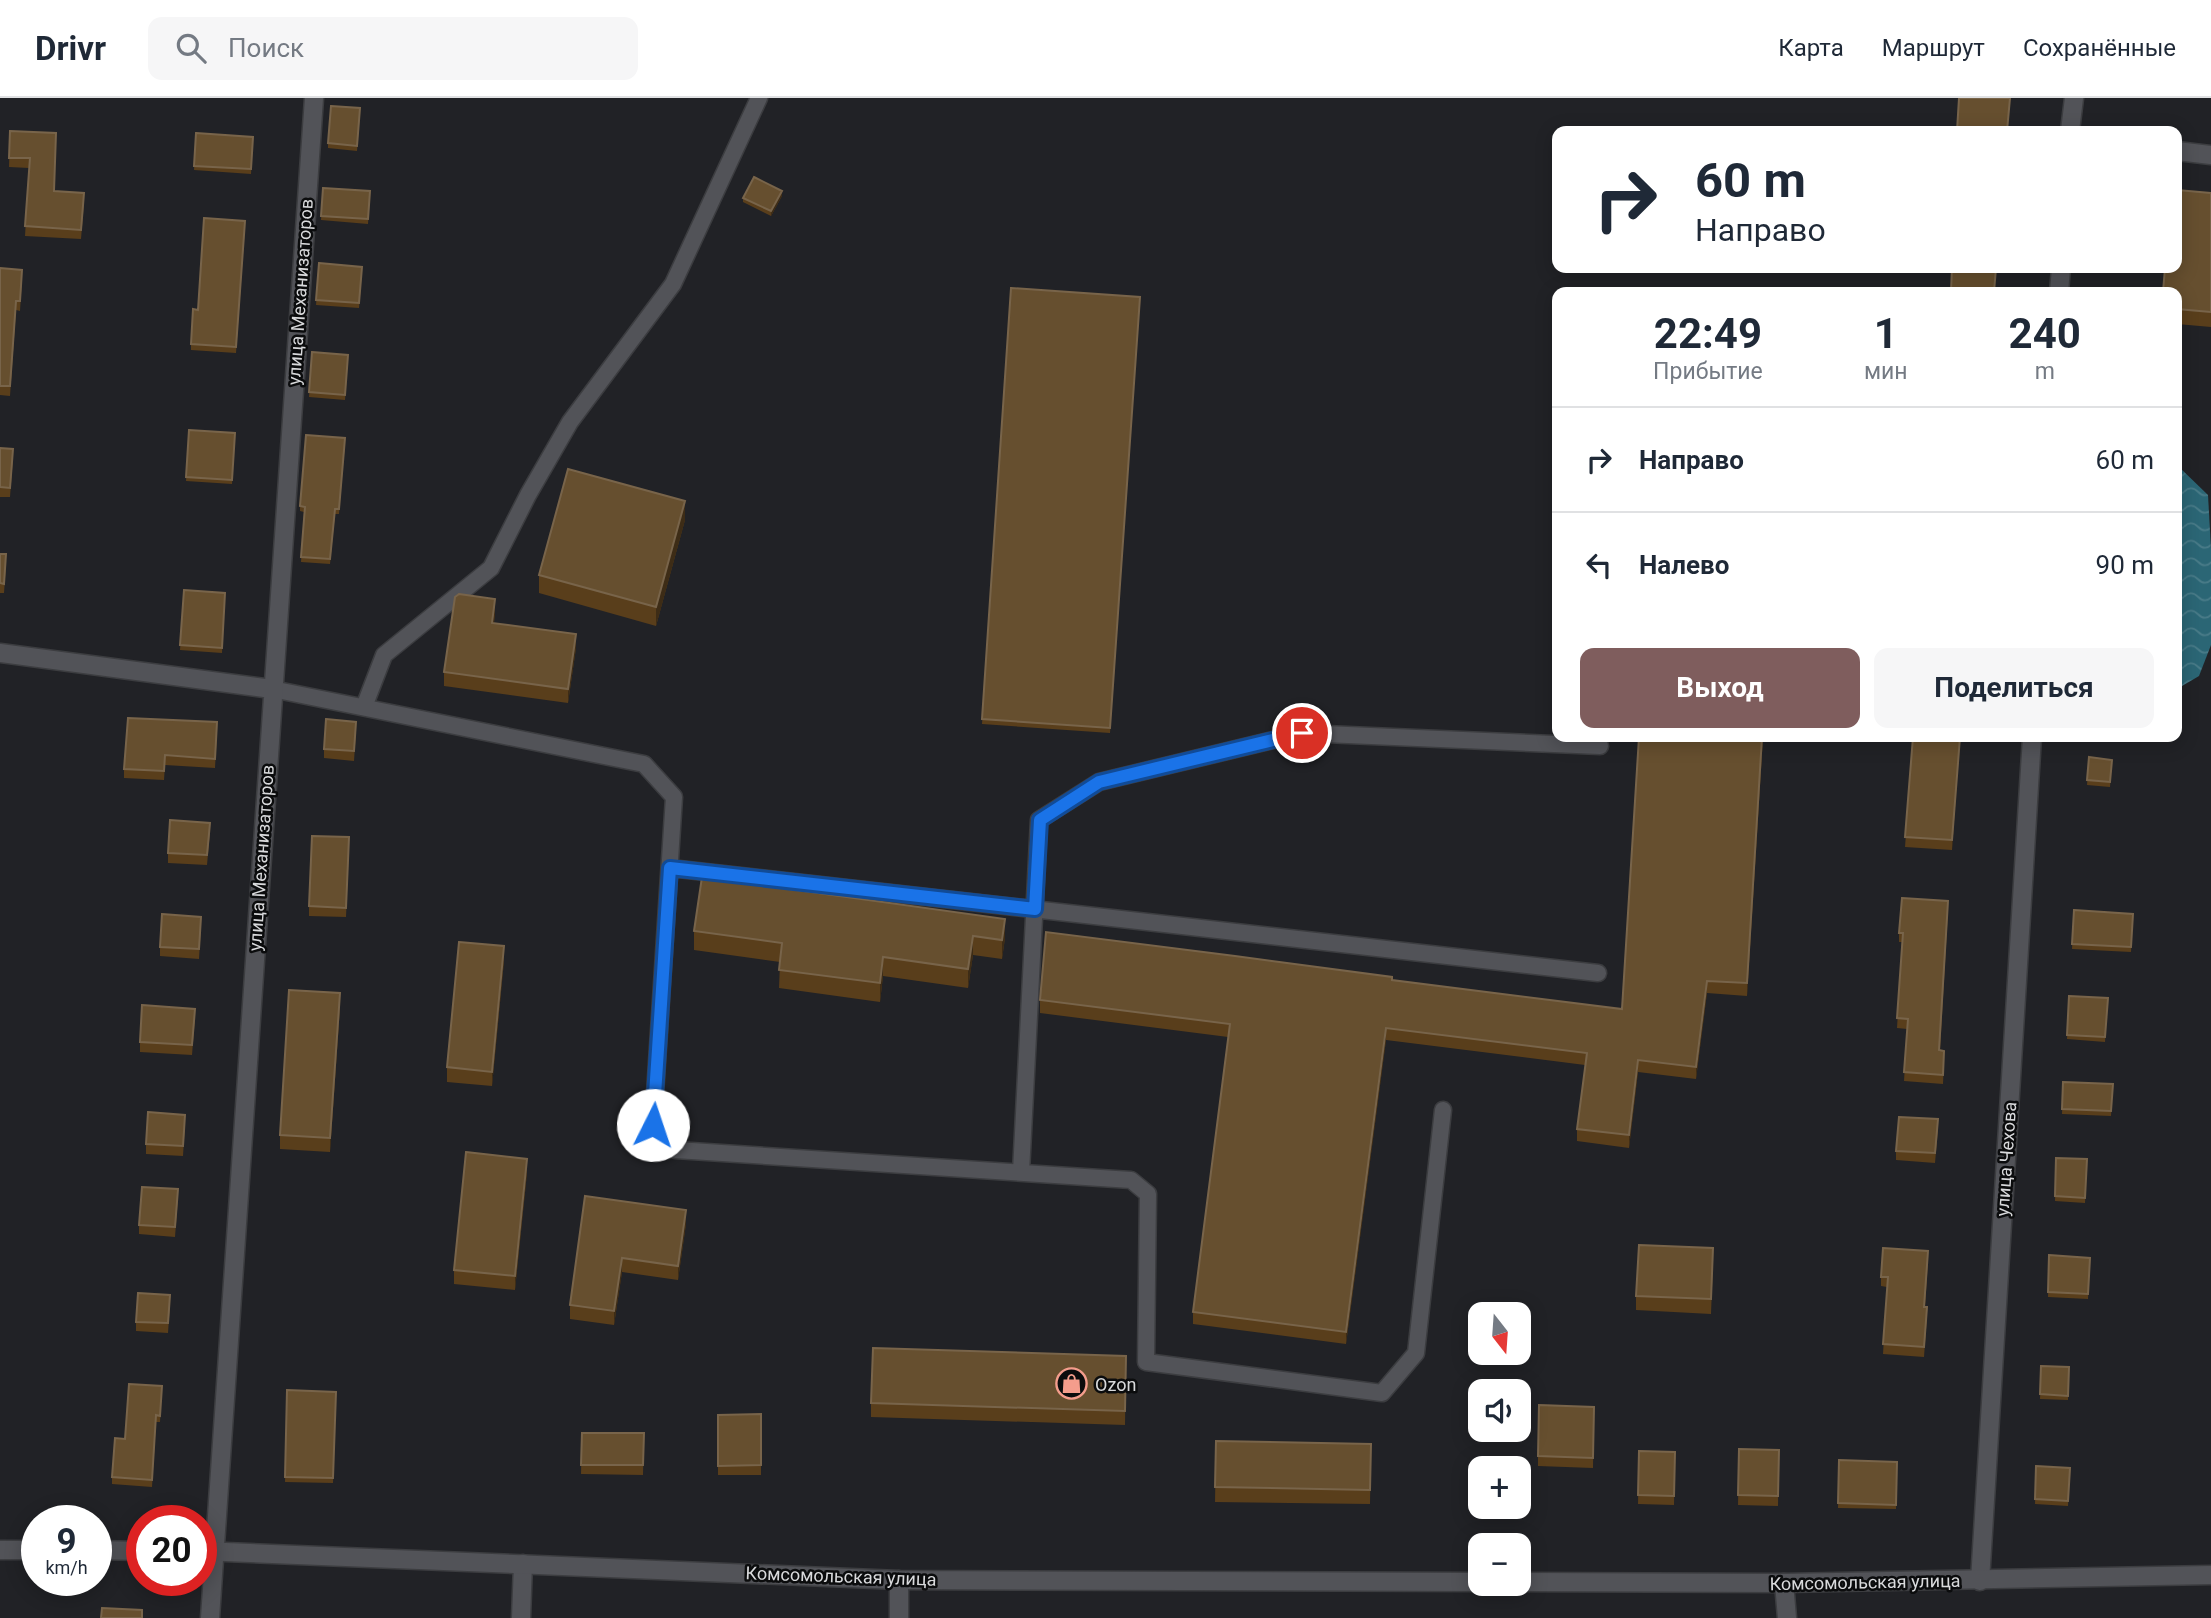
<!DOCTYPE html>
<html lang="ru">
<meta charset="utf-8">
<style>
body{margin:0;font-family:Roboto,sans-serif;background:#f6f6f7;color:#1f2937;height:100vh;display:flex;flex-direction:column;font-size:26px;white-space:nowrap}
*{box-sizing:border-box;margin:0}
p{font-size:23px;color:#747a83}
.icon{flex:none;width:38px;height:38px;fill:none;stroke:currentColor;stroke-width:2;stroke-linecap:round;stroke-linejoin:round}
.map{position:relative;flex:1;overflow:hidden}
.side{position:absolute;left:1552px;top:189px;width:630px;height:455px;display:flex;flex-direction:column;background:#fff;border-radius:14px;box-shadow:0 4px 18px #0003}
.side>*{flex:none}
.hud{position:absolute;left:1552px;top:28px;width:630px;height:147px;border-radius:14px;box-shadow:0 4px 18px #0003;background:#fff;color:#1f2937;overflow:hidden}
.needle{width:46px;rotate:163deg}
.tools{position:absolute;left:1468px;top:1204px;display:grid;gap:14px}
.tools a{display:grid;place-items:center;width:63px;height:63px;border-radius:14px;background:#fff;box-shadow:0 4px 18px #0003;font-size:35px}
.speed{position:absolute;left:21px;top:1407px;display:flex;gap:14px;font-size:35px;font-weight:700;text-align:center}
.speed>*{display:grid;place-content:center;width:91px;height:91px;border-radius:50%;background:#fff;box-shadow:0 4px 18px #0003;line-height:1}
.speed small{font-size:18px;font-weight:400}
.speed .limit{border:10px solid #d22;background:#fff;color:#111}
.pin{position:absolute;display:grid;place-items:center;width:60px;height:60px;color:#fff;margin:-30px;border:4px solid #fff;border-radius:50%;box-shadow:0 2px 7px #0007}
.me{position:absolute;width:77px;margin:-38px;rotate:4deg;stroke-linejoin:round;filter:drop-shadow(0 0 5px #0008)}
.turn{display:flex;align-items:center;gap:24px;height:147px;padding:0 28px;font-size:32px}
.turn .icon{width:91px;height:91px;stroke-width:2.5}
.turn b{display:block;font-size:49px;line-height:60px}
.eta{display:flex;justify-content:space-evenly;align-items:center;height:119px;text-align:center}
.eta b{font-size:42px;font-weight:700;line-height:49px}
.action{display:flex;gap:14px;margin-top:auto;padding:14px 28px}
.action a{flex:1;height:80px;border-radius:14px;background:#7f5d5d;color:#fff;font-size:28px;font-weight:700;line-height:80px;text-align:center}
.action a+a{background:#f6f6f7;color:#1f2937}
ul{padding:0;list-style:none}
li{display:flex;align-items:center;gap:21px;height:105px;padding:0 28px;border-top:2px solid #e0e1e3}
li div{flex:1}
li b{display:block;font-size:26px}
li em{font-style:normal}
header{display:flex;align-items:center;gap:42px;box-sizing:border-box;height:98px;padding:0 35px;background:#fff;border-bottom:2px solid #e0e1e3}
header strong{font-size:33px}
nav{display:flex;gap:38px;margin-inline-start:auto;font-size:24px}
.search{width:490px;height:63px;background:#f6f6f7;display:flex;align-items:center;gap:18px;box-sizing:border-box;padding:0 24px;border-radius:14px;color:#747a83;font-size:26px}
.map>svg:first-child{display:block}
</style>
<header>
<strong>Drivr</strong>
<div class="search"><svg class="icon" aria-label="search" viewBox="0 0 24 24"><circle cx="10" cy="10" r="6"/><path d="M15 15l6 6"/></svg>Поиск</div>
<nav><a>Карта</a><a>Маршрут</a><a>Сохранённые</a></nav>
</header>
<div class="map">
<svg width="2211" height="1520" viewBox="0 0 2211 1520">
<defs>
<pattern id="water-waves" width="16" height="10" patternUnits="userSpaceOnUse" patternTransform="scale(1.75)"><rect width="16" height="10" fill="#2b6675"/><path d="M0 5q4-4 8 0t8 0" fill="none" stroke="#497b88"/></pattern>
</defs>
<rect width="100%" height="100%" fill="#212226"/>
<path fill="url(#water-waves)" d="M 2177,367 L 2208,397 L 2211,451 L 2211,547 L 2199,578 L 2177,591 Z"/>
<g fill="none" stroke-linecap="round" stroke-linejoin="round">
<defs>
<path id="service" d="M 272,591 L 644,666 L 674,699 L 653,1027 L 676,1052 L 1131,1082 L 1148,1096 L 1146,1264 L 1382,1295 L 1416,1255 L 1443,1012
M 364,609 L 384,557 L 491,470 L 528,397 L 570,324 L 673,186 L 759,0
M 670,770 L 1598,875
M 1021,1074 L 1039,722 L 1099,684 L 1302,635 L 1600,648"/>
<path id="minor" d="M 2070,33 L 2074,0
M 2177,53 L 2211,57
M 2059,194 L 2061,170
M 0,555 L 272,591
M 899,1482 L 899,1520
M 1980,1483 L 2032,639
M 1784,1485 L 1787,1520
M 210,1520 L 314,0
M 521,1520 L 523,1466"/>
<path id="tertiary" d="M 0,1452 L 37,1452
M 96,1452 L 142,1453
M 201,1453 L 899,1482 L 1480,1484
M 1519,1484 L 1784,1485 L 2211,1477"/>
</defs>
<use href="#service" stroke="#3c3d40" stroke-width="19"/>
<use href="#minor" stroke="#3c3d40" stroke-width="21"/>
<use href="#tertiary" stroke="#3c3d40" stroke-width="21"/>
<use href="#service" stroke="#525358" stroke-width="16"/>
<use href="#minor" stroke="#525358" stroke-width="18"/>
<use href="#tertiary" stroke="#525358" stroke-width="18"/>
</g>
<path fill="#593e1b" d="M 360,15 L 357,53 L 328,50 L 328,45 Z
M 10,33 L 54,93 L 84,105 L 81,141 L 25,138 L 29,70 L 9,69 Z
M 196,35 L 253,39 L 251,76 L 194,72 Z
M 323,90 L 370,93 L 368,126 L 321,122 Z
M 2211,95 L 2211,229 L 2177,226 L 2177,194 Z
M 782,98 L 771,118 L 743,104 L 743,100 Z
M 245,129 L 236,255 L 191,252 L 191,246 L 198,212 Z
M 319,165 L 362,173 L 359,210 L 316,207 Z
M 0,170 L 22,181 L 20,213 L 16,212 L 10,298 L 0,297 Z
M 1011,190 L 1140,199 L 1110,635 L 982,626 Z
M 312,254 L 348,262 L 345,302 L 309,299 Z
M 189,332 L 235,335 L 232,386 L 186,383 Z
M 345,345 L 339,416 L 335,416 L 330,466 L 301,464 L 304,414 L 300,413 L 300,408 Z
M 0,350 L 13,360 L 10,399 L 0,399 Z
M 685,422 L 656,528 L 539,495 L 539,477 Z
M 0,456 L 6,466 L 4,495 L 0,495 Z
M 184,492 L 225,495 L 222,555 L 180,552 Z
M 495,515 L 494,525 L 576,550 L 568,605 L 444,588 L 444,574 Z
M 356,633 L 354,663 L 324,660 L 324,651 Z
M 217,634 L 215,670 L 165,667 L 164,682 L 124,680 L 124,671 Z
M 1639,639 L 1763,639 L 1747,898 L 1707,895 L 1696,981 L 1638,974 L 1629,1050 L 1577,1043 L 1577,1031 L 1585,967 L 1386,942 L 1346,1246 L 1193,1226 L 1193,1214 L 1228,939 L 1040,915 L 1040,902 L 1392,882 L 1622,911 Z
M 1913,639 L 1960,639 L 1952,752 L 1905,749 Z
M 2089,659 L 2112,662 L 2110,689 L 2087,687 Z
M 210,734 L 207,767 L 168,765 L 168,755 Z
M 349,749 L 346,819 L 309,818 L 309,808 Z
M 702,779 L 1005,840 L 1002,861 L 973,857 L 968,890 L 883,878 L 880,904 L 779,890 L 780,864 L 694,852 L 694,833 Z
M 2074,812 L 2133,816 L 2131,854 L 2072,851 Z
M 1948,813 L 1940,953 L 1944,962 L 1943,986 L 1904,983 L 1907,931 L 1897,930 L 1902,844 L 1899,844 L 1899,835 Z
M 201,828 L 199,861 L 160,858 L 160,849 Z
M 504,863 L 492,988 L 447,984 L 447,969 Z
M 2069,898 L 2108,900 L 2105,944 L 2067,941 Z
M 340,909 L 330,1054 L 280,1051 L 280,1037 Z
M 195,920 L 192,957 L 140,954 L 140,944 Z
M 2063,984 L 2113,986 L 2111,1018 L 2062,1016 Z
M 185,1026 L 183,1058 L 146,1056 L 146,1046 Z
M 1938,1031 L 1935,1065 L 1896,1062 L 1896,1053 Z
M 2056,1060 L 2087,1061 L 2085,1105 L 2055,1103 Z
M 527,1075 L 515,1192 L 454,1186 L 454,1172 Z
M 585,1098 L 686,1126 L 678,1182 L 622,1174 L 614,1227 L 570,1221 L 570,1207 Z
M 178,1100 L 175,1139 L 139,1136 L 139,1127 Z
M 2049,1157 L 2090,1160 L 2088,1201 L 2048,1199 Z
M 1928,1163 L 1925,1209 L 1927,1218 L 1924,1259 L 1883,1256 L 1887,1189 L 1881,1188 L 1881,1179 Z
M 1713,1165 L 1711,1216 L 1636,1212 L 1636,1198 Z
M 170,1206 L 168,1235 L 136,1233 L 136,1224 Z
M 1126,1258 L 1125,1327 L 871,1319 L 871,1305 Z
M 2041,1268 L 2069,1269 L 2068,1302 L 2040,1301 Z
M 162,1288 L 160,1324 L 156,1324 L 152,1389 L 112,1386 L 112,1379 L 125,1341 Z
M 287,1292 L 336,1294 L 333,1385 L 285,1384 Z
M 1594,1309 L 1593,1370 L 1538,1368 L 1538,1358 Z
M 761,1316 L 761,1377 L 718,1377 L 718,1317 Z
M 582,1335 L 644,1335 L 643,1377 L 581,1376 Z
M 1216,1343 L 1371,1346 L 1370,1406 L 1215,1404 Z
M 1739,1351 L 1779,1352 L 1778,1408 L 1738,1407 Z
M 1639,1353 L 1675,1354 L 1674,1407 L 1638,1406 Z
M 1839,1362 L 1897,1364 L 1896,1411 L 1838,1410 Z
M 2036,1368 L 2070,1370 L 2068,1408 L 2035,1406 Z"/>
<path fill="#3d2c16" d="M 782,93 L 782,98 L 771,118 L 771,113 Z
M 685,403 L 685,422 L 656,528 L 656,509 Z
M 495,501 L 495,515 L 492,539 L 492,525 Z
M 576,536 L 576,550 L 568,605 L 568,591 Z
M 1762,639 L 1763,639 L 1747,898 L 1747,885 Z
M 1960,639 L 1952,752 L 1952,742 Z
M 1005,821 L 1005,840 L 1002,861 L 1002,842 Z
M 973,838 L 973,857 L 968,890 L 968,871 Z
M 504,848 L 504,863 L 492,988 L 492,974 Z
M 883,859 L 883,878 L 880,904 L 880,885 Z
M 1707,883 L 1707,895 L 1696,981 L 1696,969 Z
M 340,895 L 340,909 L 330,1054 L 330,1040 Z
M 1386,930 L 1386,942 L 1346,1246 L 1346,1234 Z
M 1638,962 L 1638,974 L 1629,1050 L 1629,1037 Z
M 527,1061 L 527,1075 L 515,1192 L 515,1178 Z
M 686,1112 L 686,1126 L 678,1182 L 678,1168 Z
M 622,1160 L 622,1174 L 614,1227 L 614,1213 Z"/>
<path fill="#664f2f" stroke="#78644a" stroke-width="2" d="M 1959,0 L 2010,0 L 2007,33 L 1957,33 Z
M 331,8 L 360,10 L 357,48 L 328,45 Z
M 10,33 L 56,35 L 54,93 L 84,95 L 81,132 L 25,128 L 30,60 L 9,60 Z
M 196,35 L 253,39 L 251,71 L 194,68 Z
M 754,79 L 782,93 L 771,113 L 743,100 Z
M 323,90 L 370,93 L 368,121 L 321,118 Z
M 2177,92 L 2211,95 L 2211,214 L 2177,211 L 2177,194 L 2163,194 L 2165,170 L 2177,170 Z
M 204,120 L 245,123 L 236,249 L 191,246 L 193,211 L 198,212 Z
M 319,165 L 362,169 L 359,205 L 316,202 Z
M 0,170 L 22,172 L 20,203 L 16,203 L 10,288 L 0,288 Z
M 1952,170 L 1996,170 L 1994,194 L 1951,193 Z
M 1011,190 L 1140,199 L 1110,630 L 982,621 Z
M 312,254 L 348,257 L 345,297 L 309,294 Z
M 189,332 L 235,335 L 232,382 L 186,379 Z
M 306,337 L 345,340 L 339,411 L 335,411 L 330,461 L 301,459 L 305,409 L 300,408 Z
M 0,350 L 13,351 L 10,390 L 0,389 Z
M 568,371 L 685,403 L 656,509 L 539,477 Z
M 0,456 L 6,456 L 4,486 L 0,485 Z
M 184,492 L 225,495 L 222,550 L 180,547 Z
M 459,496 L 495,501 L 492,525 L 576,536 L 568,591 L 444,574 L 455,499 Z
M 128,620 L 217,624 L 215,661 L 165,657 L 164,673 L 124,671 Z
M 326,621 L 356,624 L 354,653 L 324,651 Z
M 1639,639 L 1762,639 L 1747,885 L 1707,883 L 1696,969 L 1638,962 L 1629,1037 L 1577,1031 L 1587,955 L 1386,930 L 1346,1234 L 1193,1214 L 1230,926 L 1040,902 L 1046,834 L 1235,858 L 1392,879 L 1392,882 L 1622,911 Z
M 1913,639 L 1960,639 L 1952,742 L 1905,739 Z
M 2089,659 L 2112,662 L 2110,684 L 2087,682 Z
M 170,722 L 210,725 L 207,757 L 168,755 Z
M 312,738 L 349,739 L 346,810 L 309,808 Z
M 702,779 L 1005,821 L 1002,842 L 973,838 L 968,871 L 883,859 L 880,885 L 779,872 L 782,845 L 694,833 Z
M 1902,800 L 1948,803 L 1939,952 L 1944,953 L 1943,977 L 1904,974 L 1908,921 L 1897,920 L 1903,835 L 1899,835 Z
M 2074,812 L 2133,816 L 2131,849 L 2072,846 Z
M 162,816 L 201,819 L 199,851 L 160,849 Z
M 459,844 L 504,848 L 492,974 L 447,969 Z
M 289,892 L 340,895 L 330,1040 L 280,1037 Z
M 2069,898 L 2108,900 L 2105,939 L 2067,937 Z
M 142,907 L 195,911 L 192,947 L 140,944 Z
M 2063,984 L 2113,986 L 2111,1013 L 2062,1011 Z
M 148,1014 L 185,1017 L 183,1048 L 146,1046 Z
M 1899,1019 L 1938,1021 L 1935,1055 L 1896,1053 Z
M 466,1054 L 527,1061 L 515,1178 L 454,1172 Z
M 2056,1060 L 2087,1061 L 2085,1100 L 2055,1098 Z
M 142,1089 L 178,1091 L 175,1129 L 139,1127 Z
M 585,1098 L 686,1112 L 678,1168 L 622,1160 L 614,1213 L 570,1207 Z
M 1639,1147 L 1713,1150 L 1711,1201 L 1636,1198 Z
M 1883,1150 L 1928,1153 L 1924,1209 L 1927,1209 L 1924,1249 L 1883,1246 L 1888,1179 L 1881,1179 Z
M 2049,1157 L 2090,1160 L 2088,1196 L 2048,1194 Z
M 138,1195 L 170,1197 L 168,1225 L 136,1224 Z
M 873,1250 L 1126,1258 L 1125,1313 L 871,1305 Z
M 2041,1268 L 2069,1269 L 2068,1298 L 2040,1296 Z
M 129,1286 L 162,1288 L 160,1318 L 156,1317 L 152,1382 L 112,1379 L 115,1340 L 125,1341 Z
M 287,1292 L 336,1294 L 333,1380 L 285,1379 Z
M 1539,1307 L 1594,1309 L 1593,1360 L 1538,1358 Z
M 761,1316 L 761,1367 L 718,1368 L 718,1317 Z
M 582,1335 L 644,1335 L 643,1367 L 581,1367 Z
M 1216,1343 L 1371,1346 L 1370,1392 L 1215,1389 Z
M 1739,1351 L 1779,1352 L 1778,1398 L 1738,1397 Z
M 1639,1353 L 1675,1354 L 1674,1398 L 1638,1397 Z
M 1839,1362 L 1897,1364 L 1896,1407 L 1838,1405 Z
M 2036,1368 L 2070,1370 L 2068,1403 L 2035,1401 Z
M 102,1510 L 142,1512 L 142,1520 L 101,1520 Z"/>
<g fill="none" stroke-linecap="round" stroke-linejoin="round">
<defs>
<path id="route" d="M 653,1027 L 670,770 L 1035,811 L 1040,722 L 1099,684 L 1302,635"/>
</defs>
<use href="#route" stroke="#114b97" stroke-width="18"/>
<use href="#route" stroke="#1a73e8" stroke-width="12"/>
</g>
<defs>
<symbol id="shop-ring" viewBox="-11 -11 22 22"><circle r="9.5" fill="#0b0c0d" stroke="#f49d8c" stroke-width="1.5"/><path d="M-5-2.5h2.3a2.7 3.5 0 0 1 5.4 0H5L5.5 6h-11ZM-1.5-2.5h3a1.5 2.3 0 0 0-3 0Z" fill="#f49d8c"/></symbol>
</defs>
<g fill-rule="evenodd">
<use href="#shop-ring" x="1054" y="1268" width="35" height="35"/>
</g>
<g text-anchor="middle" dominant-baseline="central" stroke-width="5" stroke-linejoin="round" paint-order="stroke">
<g font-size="18" fill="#d9dadc" stroke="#0b0c0d">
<text transform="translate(300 194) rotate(-86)">улица Механизаторов</text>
<text transform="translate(261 760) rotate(-86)">улица Механизаторов</text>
<text transform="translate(2006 1061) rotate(-86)">улица Чехова</text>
<text transform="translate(841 1478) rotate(2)">Комсомольская улица</text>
<text transform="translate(1865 1484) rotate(-1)">Комсомольская улица</text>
</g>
<g font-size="18" fill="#d9dadc" stroke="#0b0c0d" text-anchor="start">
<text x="1095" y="1286">Ozon</text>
</g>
</g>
</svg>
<div class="tools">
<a><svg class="needle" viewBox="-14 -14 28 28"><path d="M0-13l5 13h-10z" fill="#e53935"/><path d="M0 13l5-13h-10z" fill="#747a83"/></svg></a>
<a><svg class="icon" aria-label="sound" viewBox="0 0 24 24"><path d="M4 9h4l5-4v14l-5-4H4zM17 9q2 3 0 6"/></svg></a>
<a>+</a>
<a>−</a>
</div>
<div class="speed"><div>9<small>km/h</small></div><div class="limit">20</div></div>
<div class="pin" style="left:1302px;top:635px;background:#d93025"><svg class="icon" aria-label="arrive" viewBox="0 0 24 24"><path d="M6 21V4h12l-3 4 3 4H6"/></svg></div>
<svg class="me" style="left:653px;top:1027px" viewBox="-20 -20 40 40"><circle r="19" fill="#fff"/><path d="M0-13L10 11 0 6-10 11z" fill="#1a73e8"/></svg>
<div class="hud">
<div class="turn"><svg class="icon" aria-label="right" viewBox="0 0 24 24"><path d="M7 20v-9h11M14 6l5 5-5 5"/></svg><div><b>60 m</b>Направо</div></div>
</div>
<section class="side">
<div class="eta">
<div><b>22:49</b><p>Прибытие</p></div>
<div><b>1</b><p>мин</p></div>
<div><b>240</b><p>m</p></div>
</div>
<ul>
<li><svg class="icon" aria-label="right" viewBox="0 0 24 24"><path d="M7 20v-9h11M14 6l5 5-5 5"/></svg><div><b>Направо</b></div><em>60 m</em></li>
<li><svg class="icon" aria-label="left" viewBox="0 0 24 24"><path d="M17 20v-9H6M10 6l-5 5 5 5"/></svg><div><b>Налево</b></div><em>90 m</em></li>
</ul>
<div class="action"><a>Выход</a><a>Поделиться</a></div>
</section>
</div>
